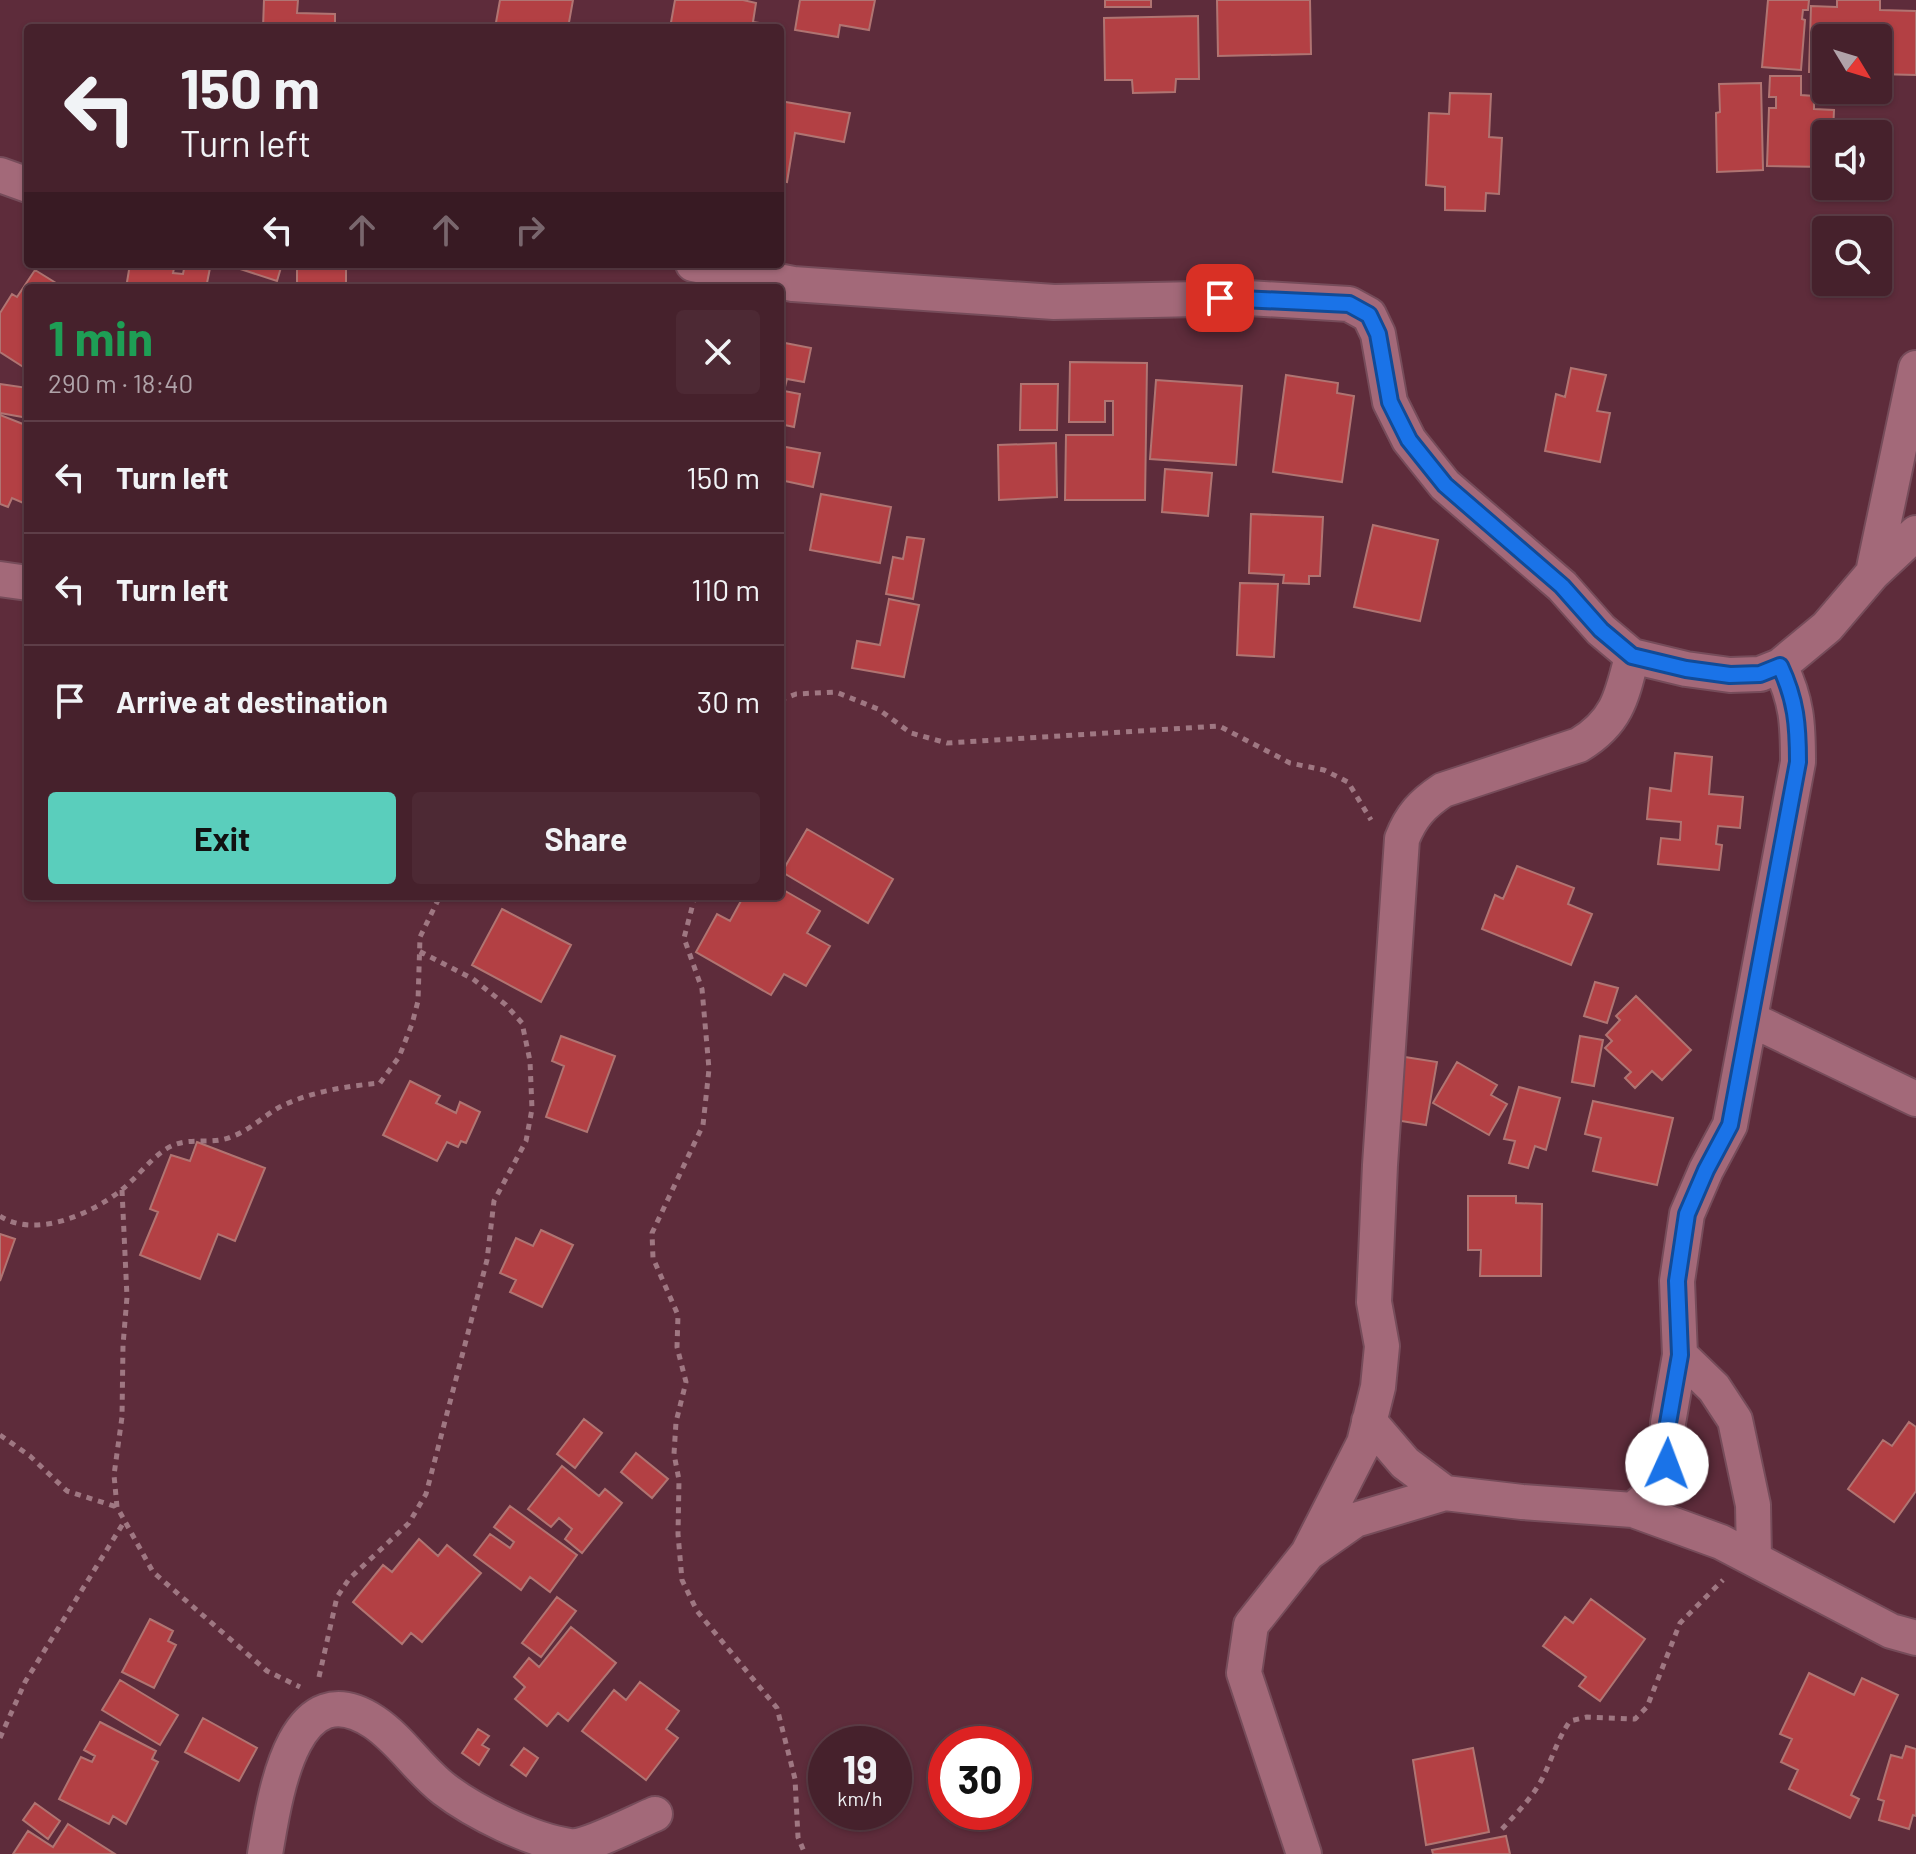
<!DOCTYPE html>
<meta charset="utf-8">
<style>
body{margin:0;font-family:Barlow,sans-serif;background:#4d2934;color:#f1f3f6;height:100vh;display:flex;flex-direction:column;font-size:30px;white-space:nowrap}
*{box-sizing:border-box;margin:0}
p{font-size:26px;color:#b0a3a9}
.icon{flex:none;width:44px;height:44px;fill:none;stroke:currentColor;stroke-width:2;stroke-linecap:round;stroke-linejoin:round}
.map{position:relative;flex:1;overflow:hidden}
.details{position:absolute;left:24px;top:284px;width:760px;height:616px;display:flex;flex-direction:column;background:#46212c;border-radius:8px;box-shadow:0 2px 6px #0004,0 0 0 2px #5e3e48}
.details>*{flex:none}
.top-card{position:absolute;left:24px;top:24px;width:760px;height:244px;border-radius:8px;box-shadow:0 2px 6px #0004,0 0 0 2px #5e3e48;background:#46212c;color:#f1f3f6;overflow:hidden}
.needle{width:52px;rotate:128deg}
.fabs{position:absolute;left:1812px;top:24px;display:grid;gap:16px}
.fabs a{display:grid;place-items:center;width:80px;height:80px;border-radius:8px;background:#46212c;box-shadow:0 2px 6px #0004,0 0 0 2px #5e3e48;font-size:40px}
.speed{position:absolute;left:808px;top:1726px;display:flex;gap:16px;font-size:40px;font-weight:700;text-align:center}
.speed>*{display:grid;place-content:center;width:104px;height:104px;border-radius:50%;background:#46212c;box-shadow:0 2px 6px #0004,0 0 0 2px #5e3e48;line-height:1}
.speed small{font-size:20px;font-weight:400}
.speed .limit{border:12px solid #d22;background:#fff;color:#111}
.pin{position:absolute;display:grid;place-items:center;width:68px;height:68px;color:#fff;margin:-34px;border-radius:16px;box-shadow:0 4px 12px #0006}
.me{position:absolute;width:88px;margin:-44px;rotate:2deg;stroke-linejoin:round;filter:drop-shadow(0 0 6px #0008)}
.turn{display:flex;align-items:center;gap:28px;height:168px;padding:0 24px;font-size:36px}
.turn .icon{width:104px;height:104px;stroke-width:2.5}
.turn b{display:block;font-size:56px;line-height:68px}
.lanes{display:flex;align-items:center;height:76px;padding:0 24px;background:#0003;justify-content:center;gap:40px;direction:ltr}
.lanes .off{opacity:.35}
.round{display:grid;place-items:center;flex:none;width:84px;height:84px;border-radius:8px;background:#4d2934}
.headline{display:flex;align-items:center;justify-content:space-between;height:136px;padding:0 24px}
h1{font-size:48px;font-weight:700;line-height:60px;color:#1e9e55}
.button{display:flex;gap:16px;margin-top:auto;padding:16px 24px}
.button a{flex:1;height:92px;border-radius:8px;background:#5acebc;color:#111;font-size:32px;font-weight:700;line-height:92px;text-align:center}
.button a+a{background:#4d2934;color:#f1f3f6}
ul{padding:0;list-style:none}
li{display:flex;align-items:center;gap:24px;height:112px;padding:0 24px;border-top:2px solid #5e3e48}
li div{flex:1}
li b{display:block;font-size:30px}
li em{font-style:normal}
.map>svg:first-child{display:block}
</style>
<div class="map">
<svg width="1916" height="1854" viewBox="0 0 1916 1854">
<rect width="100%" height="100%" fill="#5e2c3b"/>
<path fill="#b34044" stroke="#b07472" stroke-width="2" d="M 264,0 L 298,0 L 297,13 L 335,14 L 335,28 L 263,28 Z
M 500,0 L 573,0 L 568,28 L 495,28 Z
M 675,0 L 743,0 L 756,3 L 753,22 L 760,23 L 759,28 L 670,28 Z
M 800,0 L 875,0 L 869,30 L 840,25 L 838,37 L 795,30 Z
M 1105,0 L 1151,0 L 1151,7 L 1105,7 Z
M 1217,0 L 1310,0 L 1311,54 L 1218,56 Z
M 1768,0 L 1809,0 L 1808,10 L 1803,10 L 1802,19 L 1805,20 L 1801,70 L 1762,67 Z
M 1837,0 L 1880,0 L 1880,10 L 1916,11 L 1916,75 L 1878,74 L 1878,38 L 1826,38 L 1826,72 L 1809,72 L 1811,6 L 1837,7 Z
M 1198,16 L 1199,79 L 1176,79 L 1175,92 L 1133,93 L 1132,80 L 1105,80 L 1104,18 Z
M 1770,76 L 1801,76 L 1801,95 L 1814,96 L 1814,109 L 1834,110 L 1833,134 L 1826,134 L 1826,167 L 1767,166 L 1769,108 L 1776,108 L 1776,97 L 1769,97 Z
M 1761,83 L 1763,170 L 1717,172 L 1716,113 L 1720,112 L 1719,84 Z
M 1450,93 L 1491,94 L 1489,137 L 1502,138 L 1499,194 L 1486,193 L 1485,211 L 1445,210 L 1445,187 L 1426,185 L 1429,113 L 1449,114 Z
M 780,101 L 850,113 L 844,142 L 795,133 L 787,182 L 780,181 Z
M 130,264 L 175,264 L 173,273 L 183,274 L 185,264 L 210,268 L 206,288 L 126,288 Z
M 225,264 L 282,264 L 277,281 Z
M 297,264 L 346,264 L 346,283 L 297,284 Z
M 35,270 L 64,288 L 28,288 L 28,370 L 0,352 L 0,313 L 12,294 L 17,297 Z
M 780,342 L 811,348 L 804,382 L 787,379 L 784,391 L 800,394 L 794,427 L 780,424 Z
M 1070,362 L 1147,363 L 1145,500 L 1065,500 L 1066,435 L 1113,435 L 1113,401 L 1105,401 L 1105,422 L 1069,422 Z
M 1571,368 L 1606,375 L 1597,411 L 1610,413 L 1600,462 L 1545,451 L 1556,394 L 1565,397 Z
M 1286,375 L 1338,383 L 1337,393 L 1354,396 L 1342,482 L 1273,472 Z
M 1156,380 L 1242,386 L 1236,465 L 1150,459 Z
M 0,384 L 28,388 L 28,418 L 0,413 Z
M 1021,384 L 1058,384 L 1057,430 L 1020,430 Z
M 0,415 L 28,426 L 28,505 L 12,498 L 8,507 L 0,504 Z
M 1056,443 L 1057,497 L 999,500 L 998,445 Z
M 780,446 L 820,453 L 813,487 L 780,480 Z
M 1165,469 L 1212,473 L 1208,516 L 1162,512 Z
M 821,494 L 891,507 L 880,563 L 810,550 Z
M 1251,514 L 1323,517 L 1320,576 L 1309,576 L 1309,584 L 1283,583 L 1284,575 L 1249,573 Z
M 1373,525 L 1438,540 L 1420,621 L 1354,607 Z
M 907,537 L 924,539 L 913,599 L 886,594 L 893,557 L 903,559 Z
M 1240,583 L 1278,584 L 1274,657 L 1237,655 Z
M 889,599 L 919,605 L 904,677 L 852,668 L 857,641 L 880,645 Z
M 1675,753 L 1712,757 L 1709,794 L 1743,797 L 1740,828 L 1718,826 L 1716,844 L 1722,845 L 1719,870 L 1658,864 L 1661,838 L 1680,840 L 1681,822 L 1647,819 L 1650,788 L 1671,791 Z
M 807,829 L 893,879 L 868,923 L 782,872 Z
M 1517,866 L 1574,888 L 1568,904 L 1592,914 L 1571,965 L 1482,929 L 1495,895 L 1503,899 Z
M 780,888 L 820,911 L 807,933 L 830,946 L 806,986 L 784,974 L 771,995 L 696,952 L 717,914 L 730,921 L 742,899 L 737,896 L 780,896 Z
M 502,909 L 571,945 L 541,1002 L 472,965 Z
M 1595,982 L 1618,988 L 1607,1023 L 1584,1016 Z
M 1636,996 L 1691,1050 L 1662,1080 L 1652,1071 L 1635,1088 L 1625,1078 L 1631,1072 L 1605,1048 L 1612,1041 L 1606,1035 L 1620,1020 L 1616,1016 Z
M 561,1036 L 615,1056 L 587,1132 L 546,1117 L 564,1066 L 552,1061 Z
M 1580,1036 L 1603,1040 L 1594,1086 L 1572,1082 Z
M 1405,1057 L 1437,1062 L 1426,1125 L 1395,1120 Z
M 1457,1062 L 1497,1085 L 1491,1095 L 1507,1104 L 1489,1135 L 1433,1103 Z
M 410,1081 L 440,1096 L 436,1103 L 456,1113 L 460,1102 L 480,1112 L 466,1143 L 461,1141 L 458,1147 L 447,1142 L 437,1161 L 383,1135 Z
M 1519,1087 L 1560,1098 L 1546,1150 L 1535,1146 L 1528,1168 L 1509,1163 L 1515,1141 L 1504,1139 Z
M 1593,1101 L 1673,1118 L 1657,1185 L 1593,1171 L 1601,1138 L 1585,1134 Z
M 197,1142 L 265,1168 L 235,1241 L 218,1234 L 200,1279 L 140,1255 L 158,1212 L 150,1209 L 171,1155 L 190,1161 Z
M 1468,1196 L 1516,1196 L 1516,1203 L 1542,1204 L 1541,1276 L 1480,1276 L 1481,1250 L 1468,1250 Z
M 541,1230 L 573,1245 L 542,1307 L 510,1292 L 516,1280 L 500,1273 L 516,1238 L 533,1246 Z
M 0,1234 L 15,1239 L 0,1281 Z
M 584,1419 L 602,1433 L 575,1468 L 557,1454 Z
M 1909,1422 L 1916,1427 L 1916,1491 L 1894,1522 L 1848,1489 L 1883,1440 L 1892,1446 Z
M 636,1453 L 668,1479 L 652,1498 L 621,1472 Z
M 562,1466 L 599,1496 L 605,1489 L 622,1503 L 582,1553 L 565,1539 L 572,1529 L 559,1518 L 551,1527 L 528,1509 Z
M 510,1506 L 577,1555 L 550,1592 L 530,1577 L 521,1590 L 474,1555 L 490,1534 L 510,1548 L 514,1542 L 494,1527 Z
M 419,1539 L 438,1556 L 447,1545 L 481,1573 L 422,1642 L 411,1633 L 402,1644 L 353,1602 L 383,1565 L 392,1572 Z
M 557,1597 L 576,1611 L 541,1657 L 522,1643 Z
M 1591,1599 L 1645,1639 L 1600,1701 L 1579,1686 L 1586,1677 L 1543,1646 L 1565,1617 L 1573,1623 Z
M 150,1619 L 173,1631 L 168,1641 L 176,1645 L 154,1688 L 122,1672 Z
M 571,1627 L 616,1663 L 568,1721 L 558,1713 L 547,1726 L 515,1699 L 525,1687 L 514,1677 L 529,1658 L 539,1667 Z
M 1809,1673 L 1854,1695 L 1862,1678 L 1898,1695 L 1851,1795 L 1859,1799 L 1850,1818 L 1789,1789 L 1798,1770 L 1781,1762 L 1792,1739 L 1780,1734 Z
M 120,1680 L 178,1715 L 160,1745 L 102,1710 Z
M 640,1682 L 679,1711 L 666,1729 L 678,1738 L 646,1780 L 582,1731 L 614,1690 L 626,1700 Z
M 203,1718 L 257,1748 L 239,1781 L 185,1752 Z
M 100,1722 L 156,1751 L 152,1759 L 158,1762 L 126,1824 L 113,1816 L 109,1824 L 59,1799 L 81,1757 L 92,1762 L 95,1756 L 84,1750 Z
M 478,1729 L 489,1736 L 482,1745 L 489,1749 L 479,1765 L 462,1753 Z
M 1906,1746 L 1916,1749 L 1916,1816 L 1913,1815 L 1909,1829 L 1879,1820 L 1884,1801 L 1878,1799 L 1891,1755 L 1902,1758 Z
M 524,1748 L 538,1758 L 526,1776 L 511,1765 Z
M 1473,1748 L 1489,1832 L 1426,1845 L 1413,1760 Z
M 35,1803 L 60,1821 L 48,1839 L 23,1820 Z
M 68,1824 L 115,1854 L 13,1854 L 28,1831 L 53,1847 Z
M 1506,1836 L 1510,1854 L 1433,1854 L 1432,1850 Z"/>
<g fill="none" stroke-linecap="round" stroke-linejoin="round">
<defs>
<path id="street" d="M 0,175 L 28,185
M 693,264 L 793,284 L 1054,302 L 1248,298 L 1349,304 L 1369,315 L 1378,334 L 1390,402 L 1409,440 L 1445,485 L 1562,586 L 1601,630 L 1632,656 L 1686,669 L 1730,675 L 1760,674 L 1780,666 L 1827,627 L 1873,573 L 1916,533
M 1873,573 L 1916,368
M 0,579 L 28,583
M 1752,1020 L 1916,1099
M 1680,1355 L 1714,1388 L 1735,1420 L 1753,1505 L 1754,1558
M 1369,1421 L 1405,1463 L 1445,1493
M 1633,1510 L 1658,1488 L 1667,1464 L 1668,1423 L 1680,1355 L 1677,1281 L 1687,1214 L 1706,1170 L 1730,1125 L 1798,762 C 1798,724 1797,701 1780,666
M 1308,1553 L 1364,1443 L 1378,1387 L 1382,1346 L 1374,1302 L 1380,1165 L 1402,839 C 1411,816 1422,804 1443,790 L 1579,745 C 1617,722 1622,697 1632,656
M 265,1854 C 274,1803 291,1667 374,1722 C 401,1740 419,1770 444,1789 C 474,1812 532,1841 570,1846 C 586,1848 638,1821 655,1814
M 1304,1854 L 1244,1673 L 1251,1625 L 1308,1553 L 1355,1520 L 1445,1493 L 1522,1502 L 1633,1510 L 1721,1542 L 1891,1631 L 1916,1638"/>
</defs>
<use href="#street" stroke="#764c5a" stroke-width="38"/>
<path stroke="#9f7782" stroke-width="5" stroke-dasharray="6 6" stroke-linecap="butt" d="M 780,700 L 796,694 L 836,692 L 878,709 L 911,733 L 947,743 L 1219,726 L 1290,763 L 1324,770 L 1348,782 L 1371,820
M 695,896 L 684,938 L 702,989 L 709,1069 L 703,1125 L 652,1233 L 653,1258 L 678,1315 L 677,1347 L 686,1382 L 676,1422 L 674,1454 L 679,1480 L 678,1534 L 682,1580 L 697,1611 L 777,1708 L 795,1779 L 798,1837 L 805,1854
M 122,1190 L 127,1297 L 123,1345 L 122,1417 L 114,1475 L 117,1507 L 153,1572 L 267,1671 L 300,1687
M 0,1216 C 35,1239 91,1214 120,1191 C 136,1179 149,1160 166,1149 C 188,1135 209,1146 231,1137 C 248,1131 263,1117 278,1108 C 308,1092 347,1086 380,1083 L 399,1057 L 412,1024 L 418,1001 L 420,937 L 440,896
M 0,1435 L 30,1456 L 67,1491 L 117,1507
M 319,1677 L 337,1597 L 349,1579 L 409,1523 L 426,1494 L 487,1260 L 494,1201 L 526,1141 L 532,1109 L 530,1061 L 522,1023 L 506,1005 L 473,979 L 419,951
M 0,1738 L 25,1682 L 124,1522
M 1502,1829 C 1516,1814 1532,1798 1542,1779 C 1552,1759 1557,1740 1570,1721 L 1587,1717 L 1635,1719 L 1647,1707 L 1680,1623 L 1723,1580"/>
<use href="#street" stroke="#a36979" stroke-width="34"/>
</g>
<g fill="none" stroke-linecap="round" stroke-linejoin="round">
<defs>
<path id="route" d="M 1220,298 L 1349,304 L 1369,315 L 1378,334 L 1390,402 L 1409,440 L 1445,485 L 1562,586 L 1601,630 L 1632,656 L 1686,669 L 1730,675 L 1760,674 L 1780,666 C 1796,700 1798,725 1798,762 L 1730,1125 L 1706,1170 L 1687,1214 L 1677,1281 L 1680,1355 L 1668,1423 L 1667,1464"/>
</defs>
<use href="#route" stroke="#114b97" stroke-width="20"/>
<use href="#route" stroke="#1a73e8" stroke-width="14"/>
</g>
</svg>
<div class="fabs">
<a><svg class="needle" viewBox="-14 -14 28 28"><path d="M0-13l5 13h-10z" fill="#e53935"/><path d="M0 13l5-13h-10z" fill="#b0a3a9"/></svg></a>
<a><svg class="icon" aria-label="sound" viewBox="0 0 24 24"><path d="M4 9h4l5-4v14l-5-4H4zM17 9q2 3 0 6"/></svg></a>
<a><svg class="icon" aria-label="search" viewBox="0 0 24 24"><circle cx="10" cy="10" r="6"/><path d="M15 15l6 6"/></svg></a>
</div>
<div class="speed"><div>19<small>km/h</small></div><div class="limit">30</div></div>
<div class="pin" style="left:1220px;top:298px;background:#d93025"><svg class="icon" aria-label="arrive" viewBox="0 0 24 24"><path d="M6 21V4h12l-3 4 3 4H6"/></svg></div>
<svg class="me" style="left:1667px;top:1464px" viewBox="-20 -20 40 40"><circle r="19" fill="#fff"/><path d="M0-13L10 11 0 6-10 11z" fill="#1a73e8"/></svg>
<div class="top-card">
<div class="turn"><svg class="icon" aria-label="left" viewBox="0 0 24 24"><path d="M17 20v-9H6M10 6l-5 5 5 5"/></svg><div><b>150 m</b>Turn left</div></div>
<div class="lanes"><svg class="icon" aria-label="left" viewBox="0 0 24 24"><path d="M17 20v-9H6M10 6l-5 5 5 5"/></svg><svg class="icon off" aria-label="ahead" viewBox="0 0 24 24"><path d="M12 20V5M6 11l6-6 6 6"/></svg><svg class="icon off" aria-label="ahead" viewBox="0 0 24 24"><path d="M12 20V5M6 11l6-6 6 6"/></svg><svg class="icon off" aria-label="right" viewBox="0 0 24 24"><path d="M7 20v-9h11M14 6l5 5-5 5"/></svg></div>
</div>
<section class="details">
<div class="headline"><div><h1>1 min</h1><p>290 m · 18:40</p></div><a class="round"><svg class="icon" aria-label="close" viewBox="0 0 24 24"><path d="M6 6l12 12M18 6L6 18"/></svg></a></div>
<ul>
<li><svg class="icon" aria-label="left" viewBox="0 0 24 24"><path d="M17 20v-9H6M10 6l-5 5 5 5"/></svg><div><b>Turn left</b></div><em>150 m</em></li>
<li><svg class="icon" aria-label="left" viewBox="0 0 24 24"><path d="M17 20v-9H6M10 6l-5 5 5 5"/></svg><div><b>Turn left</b></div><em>110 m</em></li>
<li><svg class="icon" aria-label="arrive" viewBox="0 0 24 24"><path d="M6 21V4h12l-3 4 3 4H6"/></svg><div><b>Arrive at destination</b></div><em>30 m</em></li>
</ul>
<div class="button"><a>Exit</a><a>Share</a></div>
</section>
</div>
